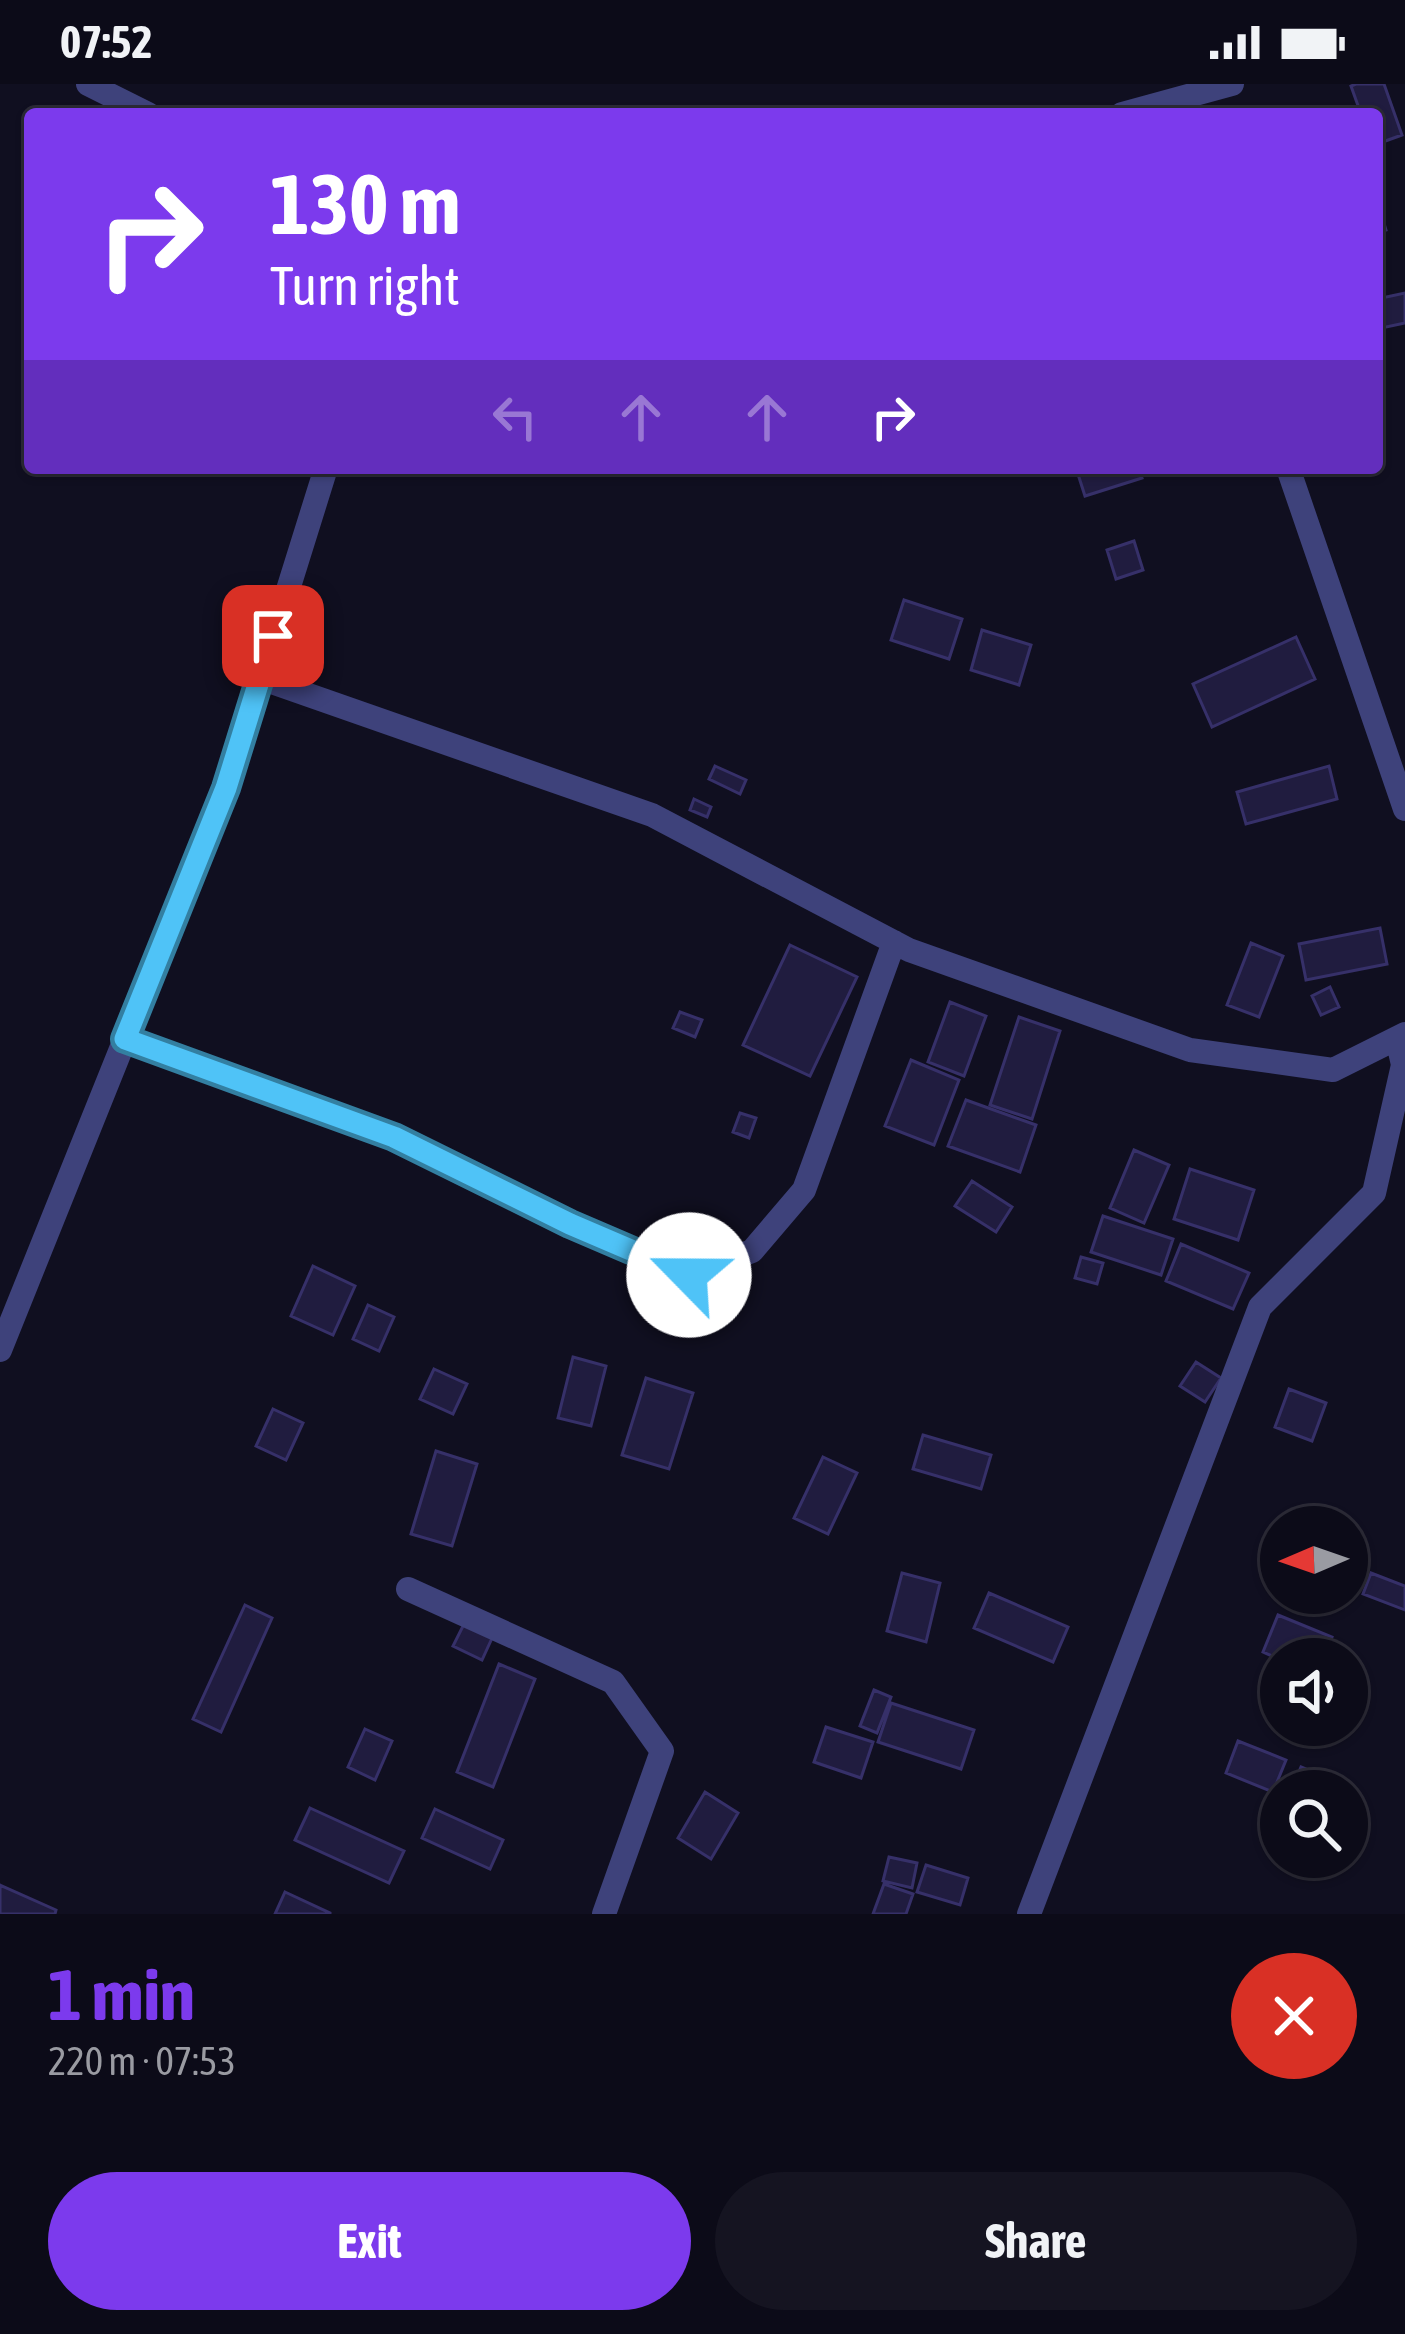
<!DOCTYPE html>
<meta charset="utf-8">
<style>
body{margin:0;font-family:"Asap Condensed",sans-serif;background:#151421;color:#f1f3f6;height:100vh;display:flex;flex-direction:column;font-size:45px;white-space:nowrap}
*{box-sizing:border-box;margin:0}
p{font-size:39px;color:#9a9ba2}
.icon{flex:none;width:66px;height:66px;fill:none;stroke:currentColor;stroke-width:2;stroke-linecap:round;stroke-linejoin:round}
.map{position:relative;height:1830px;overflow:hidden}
.drawer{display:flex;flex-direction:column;background:#0c0b18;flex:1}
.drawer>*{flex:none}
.banner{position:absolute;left:24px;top:24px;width:1359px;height:366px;border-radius:12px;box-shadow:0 3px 9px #0004,0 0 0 3px #2c2b37;background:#7c3aed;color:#fff;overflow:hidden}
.needle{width:78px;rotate:268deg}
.tools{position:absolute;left:1260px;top:1422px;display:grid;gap:24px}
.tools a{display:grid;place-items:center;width:108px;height:108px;border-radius:50%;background:#0c0b18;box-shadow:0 3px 9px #0004,0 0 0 3px #2c2b37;font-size:60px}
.pin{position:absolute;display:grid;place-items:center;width:102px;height:102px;color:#fff;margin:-51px;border-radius:24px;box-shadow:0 6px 18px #0006}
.me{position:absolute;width:132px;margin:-66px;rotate:293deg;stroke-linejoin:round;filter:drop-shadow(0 0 9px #0008)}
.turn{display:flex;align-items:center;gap:42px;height:252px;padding:0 48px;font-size:54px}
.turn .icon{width:156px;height:156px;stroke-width:2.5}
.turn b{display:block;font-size:84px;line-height:102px}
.lanes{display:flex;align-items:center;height:114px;padding:0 48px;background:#0003;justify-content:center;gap:60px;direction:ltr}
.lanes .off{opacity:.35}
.round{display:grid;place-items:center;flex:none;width:126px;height:126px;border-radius:63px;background:#151421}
.head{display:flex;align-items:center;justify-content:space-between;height:204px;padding:0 48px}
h1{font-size:72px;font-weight:700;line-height:90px;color:#7c3aed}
.button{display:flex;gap:24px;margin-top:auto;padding:24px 48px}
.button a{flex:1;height:138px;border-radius:72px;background:#7c3aed;color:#fff;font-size:48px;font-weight:700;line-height:138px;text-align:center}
.button a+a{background:#151421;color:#f1f3f6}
.status{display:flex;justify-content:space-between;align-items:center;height:84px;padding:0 60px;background:#0c0b18;direction:ltr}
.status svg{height:33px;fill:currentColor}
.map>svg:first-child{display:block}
</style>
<div class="status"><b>07:52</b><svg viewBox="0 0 49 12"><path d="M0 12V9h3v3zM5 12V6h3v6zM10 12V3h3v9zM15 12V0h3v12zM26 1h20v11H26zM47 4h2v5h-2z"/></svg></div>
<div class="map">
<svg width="1405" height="1830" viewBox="0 0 1405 1830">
<rect width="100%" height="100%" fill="#100f20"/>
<path fill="#201c3f" stroke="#363069" stroke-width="3" d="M 1356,0 L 1384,0 L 1402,51 L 1377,60 L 1377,30 L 1361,30 L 1351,2 Z
M 1377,116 L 1386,146 L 1377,149 Z
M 1405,209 L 1405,239 L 1377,245 L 1377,215 Z
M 1076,384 L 1138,384 L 1142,394 L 1085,412 Z
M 1134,457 L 1143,486 L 1116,495 L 1107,466 Z
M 904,516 L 962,535 L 949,575 L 891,556 Z
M 982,546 L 1031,561 L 1019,601 L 971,586 Z
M 1296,553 L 1315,595 L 1212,643 L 1193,600 Z
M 715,682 L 746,696 L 740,710 L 709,695 Z
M 1329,682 L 1337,715 L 1246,740 L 1237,708 Z
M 694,715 L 711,723 L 707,733 L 690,726 Z
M 1380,844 L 1387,880 L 1306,896 L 1299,860 Z
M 1251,859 L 1283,872 L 1259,933 L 1227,921 Z
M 790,861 L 857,893 L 810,992 L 743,961 Z
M 1330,903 L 1339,923 L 1321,931 L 1312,912 Z
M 950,918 L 986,932 L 964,992 L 928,978 Z
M 680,928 L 702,936 L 695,953 L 673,944 Z
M 1019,933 L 1060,947 L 1032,1035 L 990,1021 Z
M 911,976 L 959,996 L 934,1061 L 885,1042 Z
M 966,1016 L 1036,1041 L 1020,1088 L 948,1062 Z
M 740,1029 L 756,1034 L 749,1054 L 733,1048 Z
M 1134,1066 L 1169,1081 L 1144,1139 L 1110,1124 Z
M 1190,1085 L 1254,1106 L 1238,1156 L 1174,1135 Z
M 972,1097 L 1012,1123 L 996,1148 L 955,1122 Z
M 1103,1132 L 1173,1155 L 1161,1191 L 1091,1168 Z
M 1181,1160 L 1249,1189 L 1233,1225 L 1166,1197 Z
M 1081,1173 L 1103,1179 L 1097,1200 L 1075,1194 Z
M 313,1182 L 355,1202 L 333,1251 L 291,1232 Z
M 368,1221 L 394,1233 L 379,1267 L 353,1255 Z
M 573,1273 L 606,1282 L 591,1342 L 558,1334 Z
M 1196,1278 L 1221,1294 L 1205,1318 L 1180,1302 Z
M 434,1285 L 467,1300 L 453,1330 L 420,1315 Z
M 646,1294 L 693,1309 L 669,1385 L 622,1371 Z
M 1289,1305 L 1326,1319 L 1312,1357 L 1275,1343 Z
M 273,1325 L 303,1339 L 286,1376 L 256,1362 Z
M 923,1351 L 991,1371 L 981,1405 L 913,1385 Z
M 436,1367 L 477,1380 L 452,1462 L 411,1450 Z
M 823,1373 L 857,1389 L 828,1450 L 794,1434 Z
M 902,1489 L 940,1499 L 926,1558 L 887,1547 Z
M 1371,1489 L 1405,1502 L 1405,1526 L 1363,1510 Z
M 989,1509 L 1068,1543 L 1053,1578 L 974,1544 Z
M 245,1521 L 272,1534 L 221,1648 L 193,1635 Z
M 1278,1531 L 1332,1553 L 1323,1575 L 1281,1576 L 1263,1568 Z
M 465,1538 L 493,1552 L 482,1576 L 453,1562 Z
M 499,1580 L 535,1595 L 493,1703 L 457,1688 Z
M 874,1606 L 891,1613 L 877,1649 L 860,1642 Z
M 891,1619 L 974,1646 L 961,1685 L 878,1658 Z
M 826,1643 L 873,1658 L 861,1694 L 814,1678 Z
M 365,1645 L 392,1657 L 375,1696 L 348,1683 Z
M 1238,1657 L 1286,1676 L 1273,1708 L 1226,1689 Z
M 1301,1683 L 1330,1695 L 1325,1707 L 1291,1707 Z
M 705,1708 L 738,1729 L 711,1775 L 678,1754 Z
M 310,1724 L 404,1767 L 389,1799 L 295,1756 Z
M 435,1725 L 503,1756 L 490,1785 L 422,1754 Z
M 889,1773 L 917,1779 L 912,1804 L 883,1797 Z
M 926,1781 L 968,1794 L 960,1821 L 917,1808 Z
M 884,1800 L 913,1810 L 906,1830 L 873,1830 Z
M 0,1801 L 56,1826 L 55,1830 L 0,1830 Z
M 285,1808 L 330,1829 L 330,1830 L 275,1830 Z"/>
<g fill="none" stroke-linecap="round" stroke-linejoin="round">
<path stroke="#3e427b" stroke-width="24" d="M 88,0 L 148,30
M 1122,30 L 1232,0
M 1288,384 L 1405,725
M 260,594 L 652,731 L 909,866 L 1190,966 L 1333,986 L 1405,950
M 125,954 L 394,1053 L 570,1140 L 689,1191 L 752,1167 L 804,1106 L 894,858
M 0,1266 L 226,704 L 326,384
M 408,1505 L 613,1598 L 662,1667 L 604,1830
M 1029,1830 L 1260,1223 L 1374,1109 L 1403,981 L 1397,954"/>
</g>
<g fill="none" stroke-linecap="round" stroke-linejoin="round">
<defs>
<path id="route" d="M 273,552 L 226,704 L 125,955 L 394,1053 L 570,1140 L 689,1191"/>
</defs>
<use href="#route" stroke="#337fa1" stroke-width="30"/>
<use href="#route" stroke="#4fc3f7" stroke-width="21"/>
</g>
</svg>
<div class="tools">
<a><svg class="needle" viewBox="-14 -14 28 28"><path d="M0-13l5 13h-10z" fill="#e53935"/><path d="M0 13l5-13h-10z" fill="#9a9ba2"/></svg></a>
<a><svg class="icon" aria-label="sound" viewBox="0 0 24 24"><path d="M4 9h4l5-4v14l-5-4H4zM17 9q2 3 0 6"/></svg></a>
<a><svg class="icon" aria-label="search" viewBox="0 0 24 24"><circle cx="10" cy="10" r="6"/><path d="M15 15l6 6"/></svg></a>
</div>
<div class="pin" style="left:273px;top:552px;background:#d93025"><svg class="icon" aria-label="arrive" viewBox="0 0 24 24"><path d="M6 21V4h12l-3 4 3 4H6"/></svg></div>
<svg class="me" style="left:689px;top:1191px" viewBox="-20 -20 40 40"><circle r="19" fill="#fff"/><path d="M0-13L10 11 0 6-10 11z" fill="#4fc3f7"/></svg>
<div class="banner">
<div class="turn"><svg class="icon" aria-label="right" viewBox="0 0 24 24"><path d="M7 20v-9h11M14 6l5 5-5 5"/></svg><div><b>130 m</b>Turn right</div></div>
<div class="lanes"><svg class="icon off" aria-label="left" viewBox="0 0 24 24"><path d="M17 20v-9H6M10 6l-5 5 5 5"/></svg><svg class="icon off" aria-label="ahead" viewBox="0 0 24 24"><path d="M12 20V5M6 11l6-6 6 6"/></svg><svg class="icon off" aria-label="ahead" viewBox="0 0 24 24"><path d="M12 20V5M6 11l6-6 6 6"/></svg><svg class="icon" aria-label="right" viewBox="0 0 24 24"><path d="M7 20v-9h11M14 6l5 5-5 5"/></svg></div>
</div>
</div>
<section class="drawer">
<div class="head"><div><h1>1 min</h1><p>220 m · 07:53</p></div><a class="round" style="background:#d93025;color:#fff"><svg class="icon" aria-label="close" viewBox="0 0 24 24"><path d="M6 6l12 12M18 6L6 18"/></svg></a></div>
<div class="button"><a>Exit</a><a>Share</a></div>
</section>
